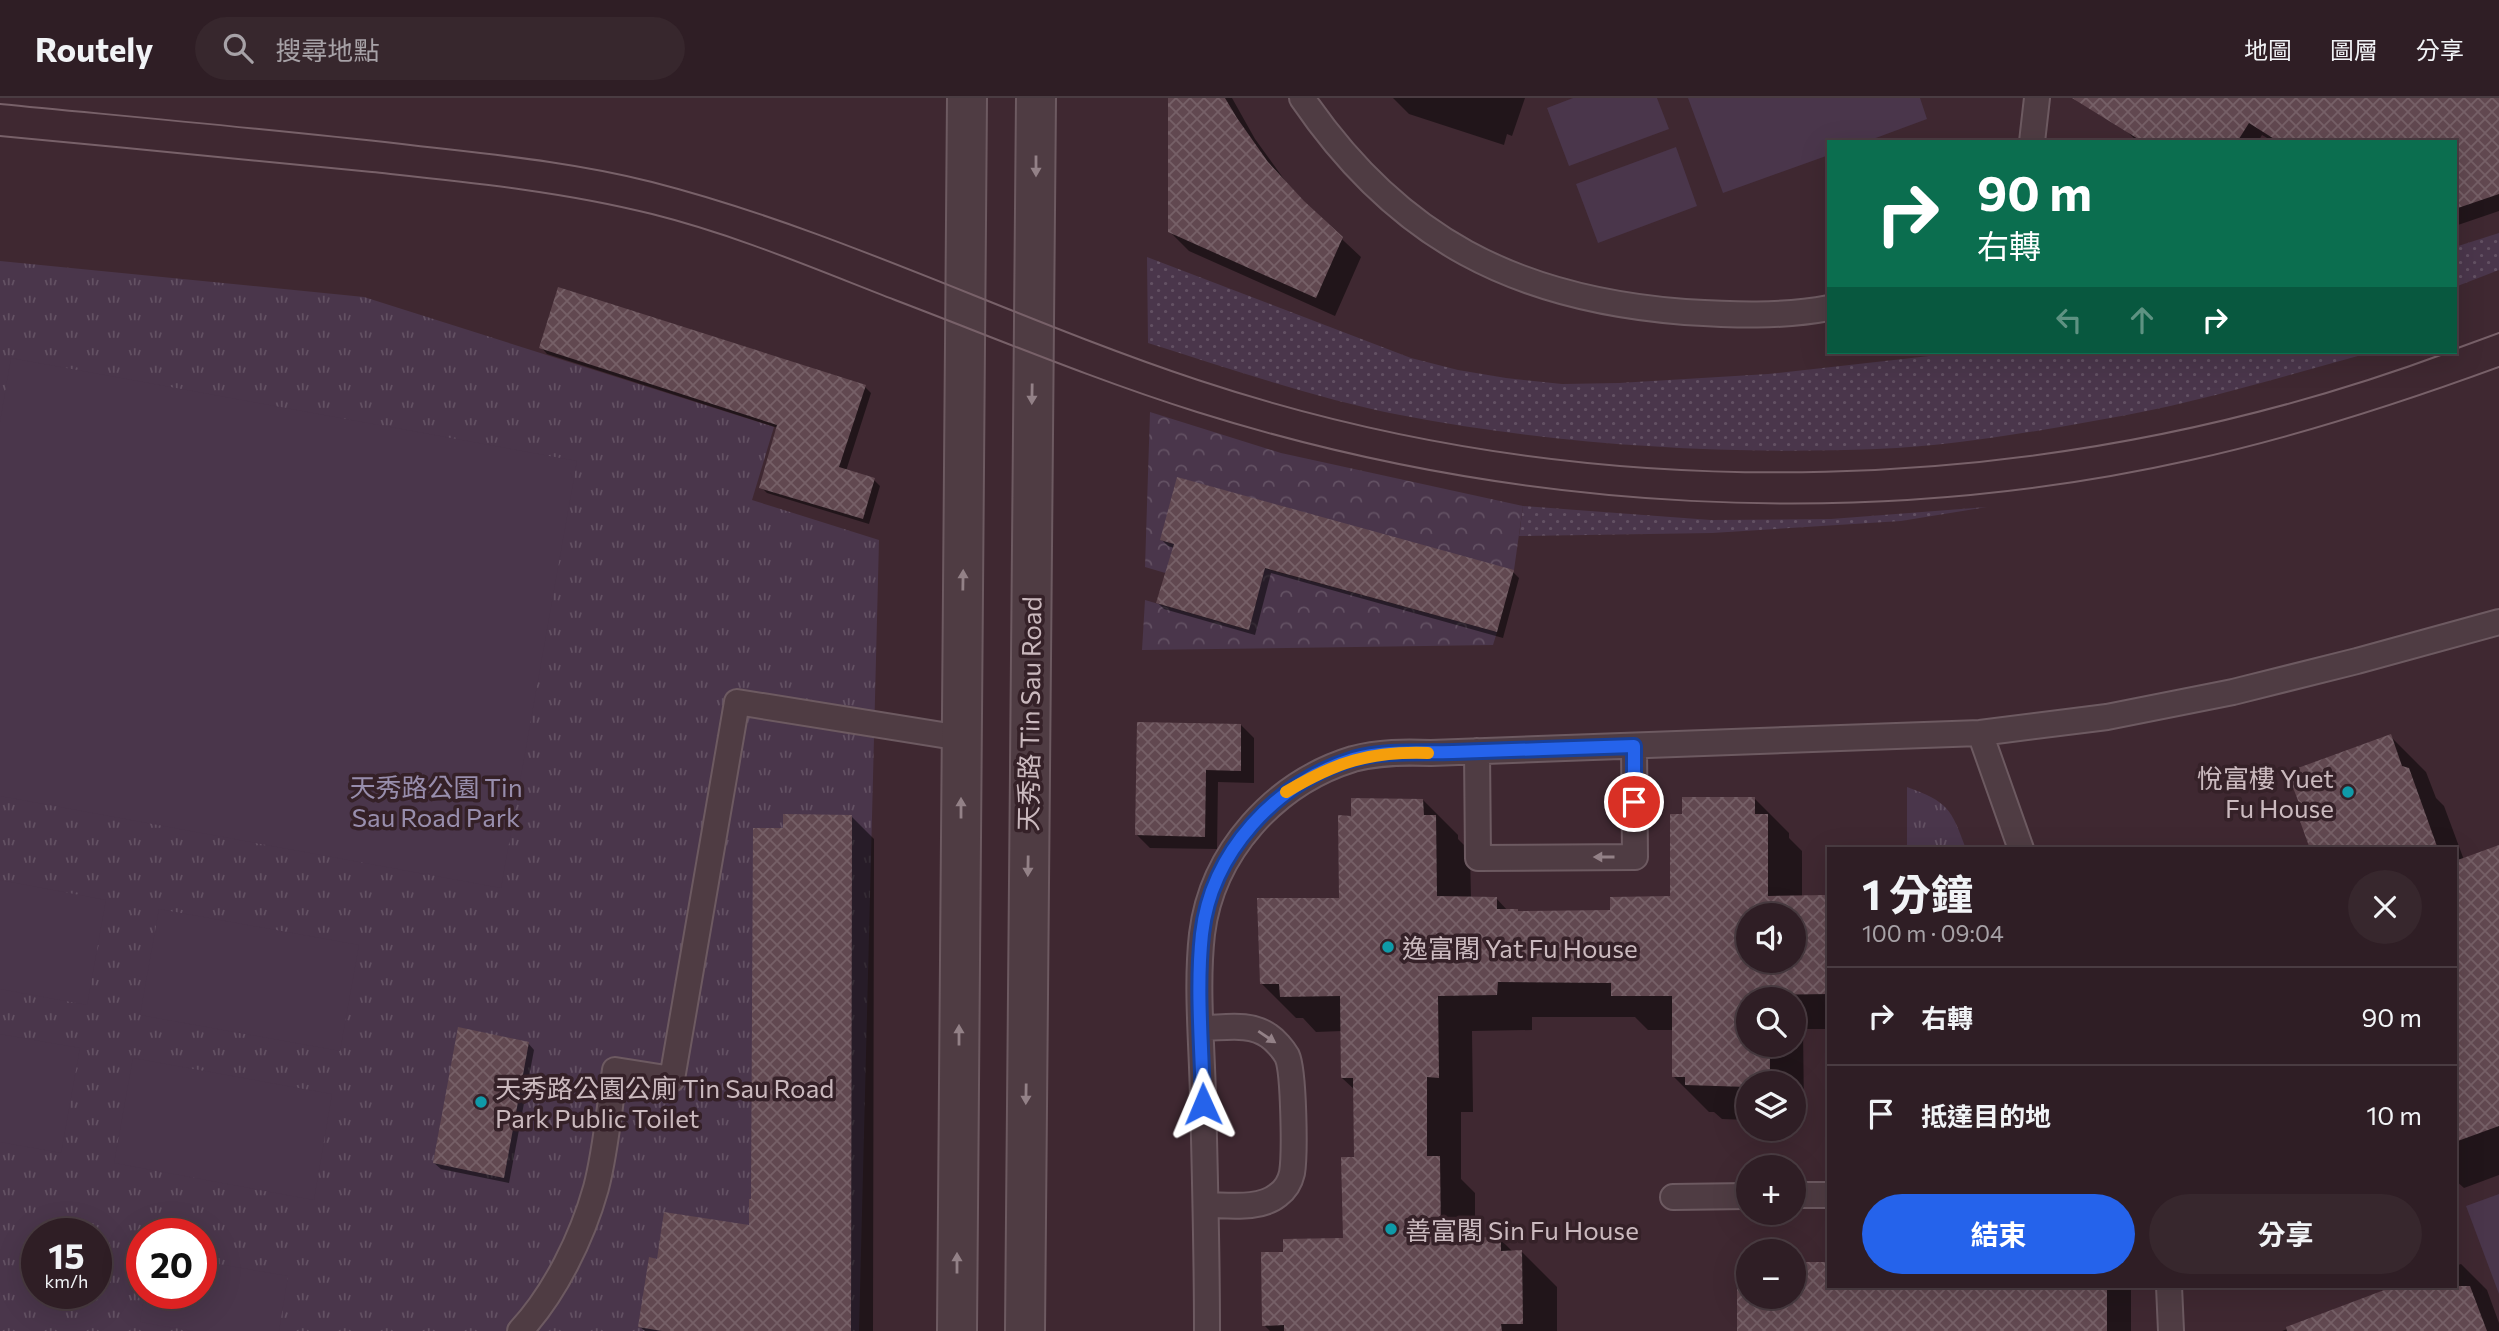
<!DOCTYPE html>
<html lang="zh-TW">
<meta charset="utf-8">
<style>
body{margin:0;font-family:Commissioner,"Noto Sans TC",sans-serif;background:#37272d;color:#f1f3f6;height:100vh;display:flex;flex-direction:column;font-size:26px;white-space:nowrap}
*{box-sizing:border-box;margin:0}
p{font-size:23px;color:#a7a2a7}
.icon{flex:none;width:38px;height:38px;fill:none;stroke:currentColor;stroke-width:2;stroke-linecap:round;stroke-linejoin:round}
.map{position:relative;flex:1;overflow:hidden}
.panel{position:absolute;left:1827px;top:749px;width:630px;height:441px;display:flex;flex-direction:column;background:#2f1e25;border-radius:0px;box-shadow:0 7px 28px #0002,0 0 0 2px #4a3c42}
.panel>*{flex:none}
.banner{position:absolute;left:1827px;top:42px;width:630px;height:214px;border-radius:0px;box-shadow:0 7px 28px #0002,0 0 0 2px #4a3c42;background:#0b6e4f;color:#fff;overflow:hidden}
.tools{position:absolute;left:1736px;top:805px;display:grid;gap:14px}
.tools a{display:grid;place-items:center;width:70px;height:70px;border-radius:50%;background:#2f1e25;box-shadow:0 7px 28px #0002,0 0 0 2px #4a3c42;font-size:35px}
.speed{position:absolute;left:21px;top:1120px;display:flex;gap:14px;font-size:35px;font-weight:700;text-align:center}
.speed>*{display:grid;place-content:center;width:91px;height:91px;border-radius:50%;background:#2f1e25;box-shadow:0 7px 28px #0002,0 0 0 2px #4a3c42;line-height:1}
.speed small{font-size:18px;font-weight:400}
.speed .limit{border:10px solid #d22;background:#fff;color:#111}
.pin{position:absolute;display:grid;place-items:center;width:60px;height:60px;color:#fff;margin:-30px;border:4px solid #fff;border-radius:50%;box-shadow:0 2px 7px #0007}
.me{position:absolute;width:77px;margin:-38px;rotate:359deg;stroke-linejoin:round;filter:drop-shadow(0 0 5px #0008)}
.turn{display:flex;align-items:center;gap:24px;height:147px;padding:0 35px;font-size:32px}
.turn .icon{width:91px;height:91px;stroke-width:2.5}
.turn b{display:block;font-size:49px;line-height:60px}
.lanes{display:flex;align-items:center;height:66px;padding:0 35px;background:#0003;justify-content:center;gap:35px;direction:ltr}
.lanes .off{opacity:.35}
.round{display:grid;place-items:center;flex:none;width:74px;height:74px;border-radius:37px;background:#37272d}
.headline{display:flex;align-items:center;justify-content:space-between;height:119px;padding:0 35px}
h1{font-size:42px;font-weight:700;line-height:52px}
.primary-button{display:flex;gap:14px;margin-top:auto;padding:14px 35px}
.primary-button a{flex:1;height:80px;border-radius:42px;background:#2563eb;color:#fff;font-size:28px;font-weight:700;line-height:80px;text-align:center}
.primary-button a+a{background:#37272d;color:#f1f3f6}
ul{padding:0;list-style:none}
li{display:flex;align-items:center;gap:21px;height:98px;padding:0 35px;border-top:2px solid #4a3c42}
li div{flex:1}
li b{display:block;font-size:26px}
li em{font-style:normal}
header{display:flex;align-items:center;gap:42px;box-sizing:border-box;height:98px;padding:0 35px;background:#2f1e25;border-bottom:2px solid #4a3c42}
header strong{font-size:33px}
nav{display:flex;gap:38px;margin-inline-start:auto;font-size:24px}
.search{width:490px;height:63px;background:#37272d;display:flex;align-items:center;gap:18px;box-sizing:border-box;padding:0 24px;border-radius:38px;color:#a7a2a7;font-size:26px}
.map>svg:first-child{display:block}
</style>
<header>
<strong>Routely</strong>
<div class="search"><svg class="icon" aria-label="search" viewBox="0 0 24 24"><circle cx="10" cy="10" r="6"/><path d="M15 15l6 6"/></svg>搜尋地點</div>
<nav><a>地圖</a><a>圖層</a><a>分享</a></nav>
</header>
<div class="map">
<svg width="2499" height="1233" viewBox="0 0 2499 1233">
<defs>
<pattern id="grass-dots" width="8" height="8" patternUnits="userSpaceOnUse" patternTransform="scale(1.75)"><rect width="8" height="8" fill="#4a364b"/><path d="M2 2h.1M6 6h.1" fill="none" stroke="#635163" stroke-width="1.8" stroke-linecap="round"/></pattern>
<pattern id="forest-crowns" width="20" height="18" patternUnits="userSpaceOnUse" patternTransform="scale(1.75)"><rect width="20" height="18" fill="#4a364b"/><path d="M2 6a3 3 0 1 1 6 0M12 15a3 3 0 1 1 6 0" fill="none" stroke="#635163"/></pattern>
<pattern id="park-tufts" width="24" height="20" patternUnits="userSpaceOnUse" patternTransform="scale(1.75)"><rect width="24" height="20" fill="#4a364b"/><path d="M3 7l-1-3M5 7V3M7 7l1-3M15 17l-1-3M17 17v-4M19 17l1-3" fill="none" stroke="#635163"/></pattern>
<pattern id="building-cross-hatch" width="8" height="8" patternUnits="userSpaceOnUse" patternTransform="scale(1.75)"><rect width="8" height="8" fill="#614850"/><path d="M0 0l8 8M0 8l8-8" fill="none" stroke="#766067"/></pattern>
</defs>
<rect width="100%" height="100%" fill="#3f2831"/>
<path fill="url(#grass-dots)" d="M 2499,135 L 2499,172 L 2455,189 L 2455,149 Z
M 1147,159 L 1411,260 L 1458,272 L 1506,280 L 1562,286 L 1619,285 L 1768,276 L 1965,254 L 2366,254 L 2365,256 C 2277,280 2189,307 2099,322 C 2027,335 1951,348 1877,351 C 1719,357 1556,347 1400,317 C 1315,300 1231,271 1148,245 Z
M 1523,408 L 1711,422 L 1831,421 L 1987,409 L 1901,423 L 1712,435 L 1519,438 Z"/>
<path fill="url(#forest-crowns)" d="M 1150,314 L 1281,355 L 1523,408 L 1514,472 L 1160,442 L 1497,534 L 1493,547 L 1142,552 L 1145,502 L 1248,532 L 1257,502 L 1145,469 Z"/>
<path fill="url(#park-tufts)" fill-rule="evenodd" d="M 0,163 L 364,199 L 774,329 L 752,402 L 879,442 L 859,1233 L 0,1233 ZM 37,1136 L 96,1136 L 96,1195 L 37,1195 ZM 142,1136 L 201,1136 L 201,1195 L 142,1195 Z
M 1907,689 C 1948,704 1951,710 1966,751 L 1907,751 Z"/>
<path fill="#4a364b" d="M 1573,0 L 1657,0 L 1669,31 L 1569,68 L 1547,10 Z
M 1688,0 L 1920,0 L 1927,21 L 1865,44 L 1829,44 L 1829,57 L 1723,95 Z
M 1676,49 L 1697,108 L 1598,145 L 1576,86 Z
M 11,260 L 577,363 L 501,790 L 0,698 L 0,324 Z
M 0,782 L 106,802 L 87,907 L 0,891 Z
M 159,811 L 359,847 L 340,953 L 140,917 Z
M 0,936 L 80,950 L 61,1055 L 0,1044 Z
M 133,960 L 332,996 L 314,1102 L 114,1065 Z
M 2499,1096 L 2499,1196 L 2466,1108 Z
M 201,1163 L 288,1178 L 279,1233 L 193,1233 L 140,1224 L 145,1195 L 201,1195 Z"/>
<path fill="#0007" fill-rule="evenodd" d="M 1170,0 L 1232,0 L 1255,41 L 1286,84 L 1313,114 L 1361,159 L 1335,218 L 1189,153 L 1170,134 Z
M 1393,0 L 1525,0 L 1512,38 L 1507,36 L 1504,47 L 1409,16 Z
M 2110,0 L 2499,0 L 2499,113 L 2455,128 L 2455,44 L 2274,44 L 2262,37 L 2258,44 L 2138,44 L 2122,29 Z
M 541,249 L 865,289 L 871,295 L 846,373 L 874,382 L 880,388 L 869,426 L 767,395 L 761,389 L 778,330 L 547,256 Z
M 1162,442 L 1513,474 L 1519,480 L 1503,540 L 1271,475 L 1255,537 L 1164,511 L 1158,505 L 1174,450 L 1168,448 Z
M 1241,627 L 1254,640 L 1254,685 L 1218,684 L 1217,751 L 1150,750 L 1137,737 Z
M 2390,638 L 2426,674 L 2436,700 L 2444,708 L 2464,762 L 2499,749 L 2499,1077 L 2464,1090 L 2455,1082 L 2455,751 L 2312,751 Z
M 1754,700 L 1789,735 L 1789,740 L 1802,753 L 1802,799 L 1829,800 L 1829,931 L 1803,931 L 1804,1013 L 1794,1013 L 1794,985 L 1748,985 L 1748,1022 L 1722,1021 L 1714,1014 L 1709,1014 L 1674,979 L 1674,932 L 1648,932 L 1635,919 L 1532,919 L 1532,932 L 1472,933 L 1473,1014 L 1461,1014 L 1461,1081 L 1475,1095 L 1475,1141 L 1500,1141 L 1513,1154 L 1522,1154 L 1557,1189 L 1557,1233 L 1270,1233 L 1264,1227 L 1285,1156 L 1345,1142 L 1355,1060 L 1355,992 L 1342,980 L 1342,933 L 1316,934 L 1303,920 L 1296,920 L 1261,885 L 1340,802 L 1352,719 L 1423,702 L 1458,737 L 1458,741 L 1470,753 L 1471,800 L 1496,800 L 1508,813 L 1519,815 L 1612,813 L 1672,800 L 1684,718 ZM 1748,817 L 1794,817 L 1794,863 L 1748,863 ZM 1748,901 L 1794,901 L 1794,947 L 1748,947 Z
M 852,719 L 874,741 L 873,1233 L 645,1233 L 640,1229 L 658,1163 L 750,1129 L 785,731 Z
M 528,945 L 534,952 L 509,1085 L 441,1071 L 434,1065 Z
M 1739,1166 L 1748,1166 L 1748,1199 L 1794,1199 L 1794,1166 L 1829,1166 L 1829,1188 L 2131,1188 L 2131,1233 L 1739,1233 Z
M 2461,1166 L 2487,1192 L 2499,1225 L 2499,1233 L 2282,1233 L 2400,1188 L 2455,1188 L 2455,1168 Z"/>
<path fill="url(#building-cross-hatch)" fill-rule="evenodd" d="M 1168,0 L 1225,0 L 1237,20 L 1268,64 L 1304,103 L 1343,139 L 1316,200 L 1168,134 Z
M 2072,0 L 2499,0 L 2499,96 L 2455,111 L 2455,44 L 2279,44 L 2249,25 L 2237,44 L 2143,44 Z
M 558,189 L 866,287 L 839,369 L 875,380 L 863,421 L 759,390 L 777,327 L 539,250 Z
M 1177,379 L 1514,472 L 1497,534 L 1265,470 L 1249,532 L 1156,505 L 1174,446 L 1160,442 Z
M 1137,624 L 1241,626 L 1241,673 L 1206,672 L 1205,739 L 1135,737 Z
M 2391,636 L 2402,668 L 2409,670 L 2438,751 L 2310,751 L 2296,712 L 2299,705 L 2287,674 Z
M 1682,699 L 1755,699 L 1755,716 L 1768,716 L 1768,798 L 1828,797 L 1829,896 L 1769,897 L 1769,901 L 1748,901 L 1748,947 L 1770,947 L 1770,978 L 1758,979 L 1757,985 L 1748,985 L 1748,989 L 1685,987 L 1685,979 L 1672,979 L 1672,898 L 1611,898 L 1611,885 L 1498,884 L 1497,897 L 1438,898 L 1439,980 L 1427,979 L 1427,1058 L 1440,1058 L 1441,1140 L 1501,1139 L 1501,1153 L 1522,1152 L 1523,1226 L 1501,1226 L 1502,1233 L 1284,1233 L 1284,1227 L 1262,1228 L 1261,1154 L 1283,1154 L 1283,1141 L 1343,1140 L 1341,1059 L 1354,1059 L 1353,980 L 1341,980 L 1340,898 L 1280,899 L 1279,886 L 1260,886 L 1257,800 L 1339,800 L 1338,717 L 1351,718 L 1351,700 L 1423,701 L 1424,717 L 1436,717 L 1437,798 L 1497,799 L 1497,811 L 1518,811 L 1518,813 L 1610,812 L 1610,799 L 1670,798 L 1670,716 L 1682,716 ZM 1748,817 L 1794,817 L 1794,863 L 1748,863 Z
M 783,716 L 852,717 L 851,1233 L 662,1233 L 638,1229 L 649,1159 L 657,1161 L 664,1114 L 749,1127 L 749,1101 L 751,1101 L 753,730 L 783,730 Z
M 2499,747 L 2499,1028 L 2455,1044 L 2455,763 Z
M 458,929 L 529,944 L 504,1080 L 433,1065 Z
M 1737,1164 L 1748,1164 L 1748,1199 L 1794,1199 L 1794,1164 L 1829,1164 L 1829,1188 L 2107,1188 L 2107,1233 L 1737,1233 Z
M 2395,1188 L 2470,1188 L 2487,1233 L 2287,1233 L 2286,1229 Z"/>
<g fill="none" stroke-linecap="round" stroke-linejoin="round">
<defs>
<path id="service" d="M 1302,0 C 1398,141 1516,201 1685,214 C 1732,217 1782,219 1829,210
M 2032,44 L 2037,0
M 1980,635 L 2021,751
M 1477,653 L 1478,760 L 1635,759 L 1634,648
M 1202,930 C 1224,930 1250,924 1269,938 C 1275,942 1283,951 1287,958 C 1294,973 1295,1057 1292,1075 C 1290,1084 1285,1092 1278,1097 C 1260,1112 1228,1107 1206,1107
M 1794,1097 L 1829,1097
M 1673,1099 L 1748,1098
M 2169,1188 L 2171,1233
M 520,1233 C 555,1195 582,1140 596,1090 C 606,1052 609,1011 615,972 L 672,981 L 737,604 L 961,640
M 1207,1233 C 1207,1155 1205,1078 1203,1000 C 1202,946 1196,889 1202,836 C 1212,754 1275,685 1353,661 C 1379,654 1405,654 1431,655 L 1980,635 L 2107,619 L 2233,594 L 2357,563 L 2499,524"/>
<path id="tertiary" d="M 957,1233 L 967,0
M 1025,1233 L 1036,0"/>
</defs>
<use href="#service" stroke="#6d5a61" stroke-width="28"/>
<use href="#tertiary" stroke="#6d5a61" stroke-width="42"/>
<use href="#service" stroke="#4f3c43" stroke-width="24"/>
<use href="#tertiary" stroke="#4f3c43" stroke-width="38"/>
<path stroke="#786169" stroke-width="2" d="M 0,6 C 134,19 268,31 402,46 C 486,56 570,63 652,84 C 839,132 1014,221 1198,282 C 1603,416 2050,402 2449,254
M 0,38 C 124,50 248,61 372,74 C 466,84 560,93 652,116 C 736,137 815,171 895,202 C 995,240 1095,282 1197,314 C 1516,414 1864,435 2191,362 C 2296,339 2398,306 2499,269
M 2455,251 L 2499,235"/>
</g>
<defs><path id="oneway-solid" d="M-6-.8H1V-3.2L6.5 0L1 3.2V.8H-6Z" transform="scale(1.75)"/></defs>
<g fill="#938187">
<use href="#oneway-solid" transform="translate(1036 68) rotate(90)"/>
<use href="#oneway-solid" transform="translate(1032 296) rotate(91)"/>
<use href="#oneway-solid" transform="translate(963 482) rotate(-89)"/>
<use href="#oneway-solid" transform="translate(961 710) rotate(-90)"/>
<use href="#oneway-solid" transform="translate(1604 759) rotate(180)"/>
<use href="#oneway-solid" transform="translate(1028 768) rotate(91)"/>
<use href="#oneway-solid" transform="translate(959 937) rotate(-90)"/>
<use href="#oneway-solid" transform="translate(1267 939) rotate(34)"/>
<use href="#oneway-solid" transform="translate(1026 996) rotate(91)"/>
<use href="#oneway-solid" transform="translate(957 1165) rotate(-90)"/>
</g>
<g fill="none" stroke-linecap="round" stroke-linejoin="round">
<defs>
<path id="route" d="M 1203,1006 C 1202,950 1196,892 1202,836 C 1211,755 1276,684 1353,661 C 1386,652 1419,655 1453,654 C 1513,652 1574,650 1634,648 L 1634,704"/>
</defs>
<use href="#route" stroke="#184099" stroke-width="18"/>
<use href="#route" stroke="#2563eb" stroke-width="12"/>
<path stroke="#f59e0b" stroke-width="12" d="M 1286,694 C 1336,664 1370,653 1428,655"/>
</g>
<g fill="#0f9aa8" stroke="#352128" stroke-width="2.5">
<circle cx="2348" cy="694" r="7"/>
<circle cx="1388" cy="849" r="7"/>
<circle cx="481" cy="1004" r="7"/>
<circle cx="1391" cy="1131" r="7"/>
</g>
<g text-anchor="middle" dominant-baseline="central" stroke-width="7" stroke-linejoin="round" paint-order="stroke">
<g font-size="26" fill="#cab9be" stroke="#352128">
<text transform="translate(1029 616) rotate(-89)">天秀路 Tin Sau Road</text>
</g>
<g font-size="26" fill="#cab9be" stroke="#352128" text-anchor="start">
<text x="2334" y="679" text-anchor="end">悅富樓 Yuet<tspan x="2334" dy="30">Fu House</tspan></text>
<text x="1402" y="849">逸富閣 Yat Fu House</text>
<text x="495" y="989">天秀路公園公廁 Tin Sau Road<tspan x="495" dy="30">Park Public Toilet</tspan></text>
<text x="1405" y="1131">善富閣 Sin Fu House</text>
</g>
<g font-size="26" fill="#988ead" stroke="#352128">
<text x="436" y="688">天秀路公園 Tin<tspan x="436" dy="30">Sau Road Park</tspan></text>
</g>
</g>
</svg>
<div class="tools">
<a><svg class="icon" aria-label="sound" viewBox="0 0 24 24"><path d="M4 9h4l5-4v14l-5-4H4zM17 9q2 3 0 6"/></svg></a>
<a><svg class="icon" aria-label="search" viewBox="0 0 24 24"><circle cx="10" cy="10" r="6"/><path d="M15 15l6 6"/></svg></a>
<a><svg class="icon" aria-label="layers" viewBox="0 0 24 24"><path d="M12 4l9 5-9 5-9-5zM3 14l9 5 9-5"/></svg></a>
<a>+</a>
<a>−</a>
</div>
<div class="speed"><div>15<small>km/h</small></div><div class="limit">20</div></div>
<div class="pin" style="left:1634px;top:704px;background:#d93025"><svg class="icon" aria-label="arrive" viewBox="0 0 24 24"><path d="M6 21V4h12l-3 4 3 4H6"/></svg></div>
<svg class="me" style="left:1203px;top:1006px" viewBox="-20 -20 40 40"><path d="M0-17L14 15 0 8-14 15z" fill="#2563eb" stroke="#fff" stroke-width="4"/></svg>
<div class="banner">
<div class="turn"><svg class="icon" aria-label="right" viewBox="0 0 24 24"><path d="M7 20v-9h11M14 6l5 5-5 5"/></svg><div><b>90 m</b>右轉</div></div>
<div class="lanes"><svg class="icon off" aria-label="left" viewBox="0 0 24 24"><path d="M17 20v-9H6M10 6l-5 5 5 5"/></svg><svg class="icon off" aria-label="ahead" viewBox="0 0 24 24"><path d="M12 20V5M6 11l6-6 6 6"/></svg><svg class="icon" aria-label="right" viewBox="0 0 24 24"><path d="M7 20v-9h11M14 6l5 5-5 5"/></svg></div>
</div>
<section class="panel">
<div class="headline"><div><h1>1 分鐘</h1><p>100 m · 09:04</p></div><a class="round"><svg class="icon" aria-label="close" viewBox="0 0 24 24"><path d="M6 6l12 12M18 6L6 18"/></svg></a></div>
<ul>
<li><svg class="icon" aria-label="right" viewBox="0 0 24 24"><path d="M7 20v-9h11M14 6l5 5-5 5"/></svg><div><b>右轉</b></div><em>90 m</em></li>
<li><svg class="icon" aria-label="arrive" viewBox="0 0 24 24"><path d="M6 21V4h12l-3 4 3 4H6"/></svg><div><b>抵達目的地</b></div><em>10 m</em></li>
</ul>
<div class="primary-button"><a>結束</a><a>分享</a></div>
</section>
</div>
